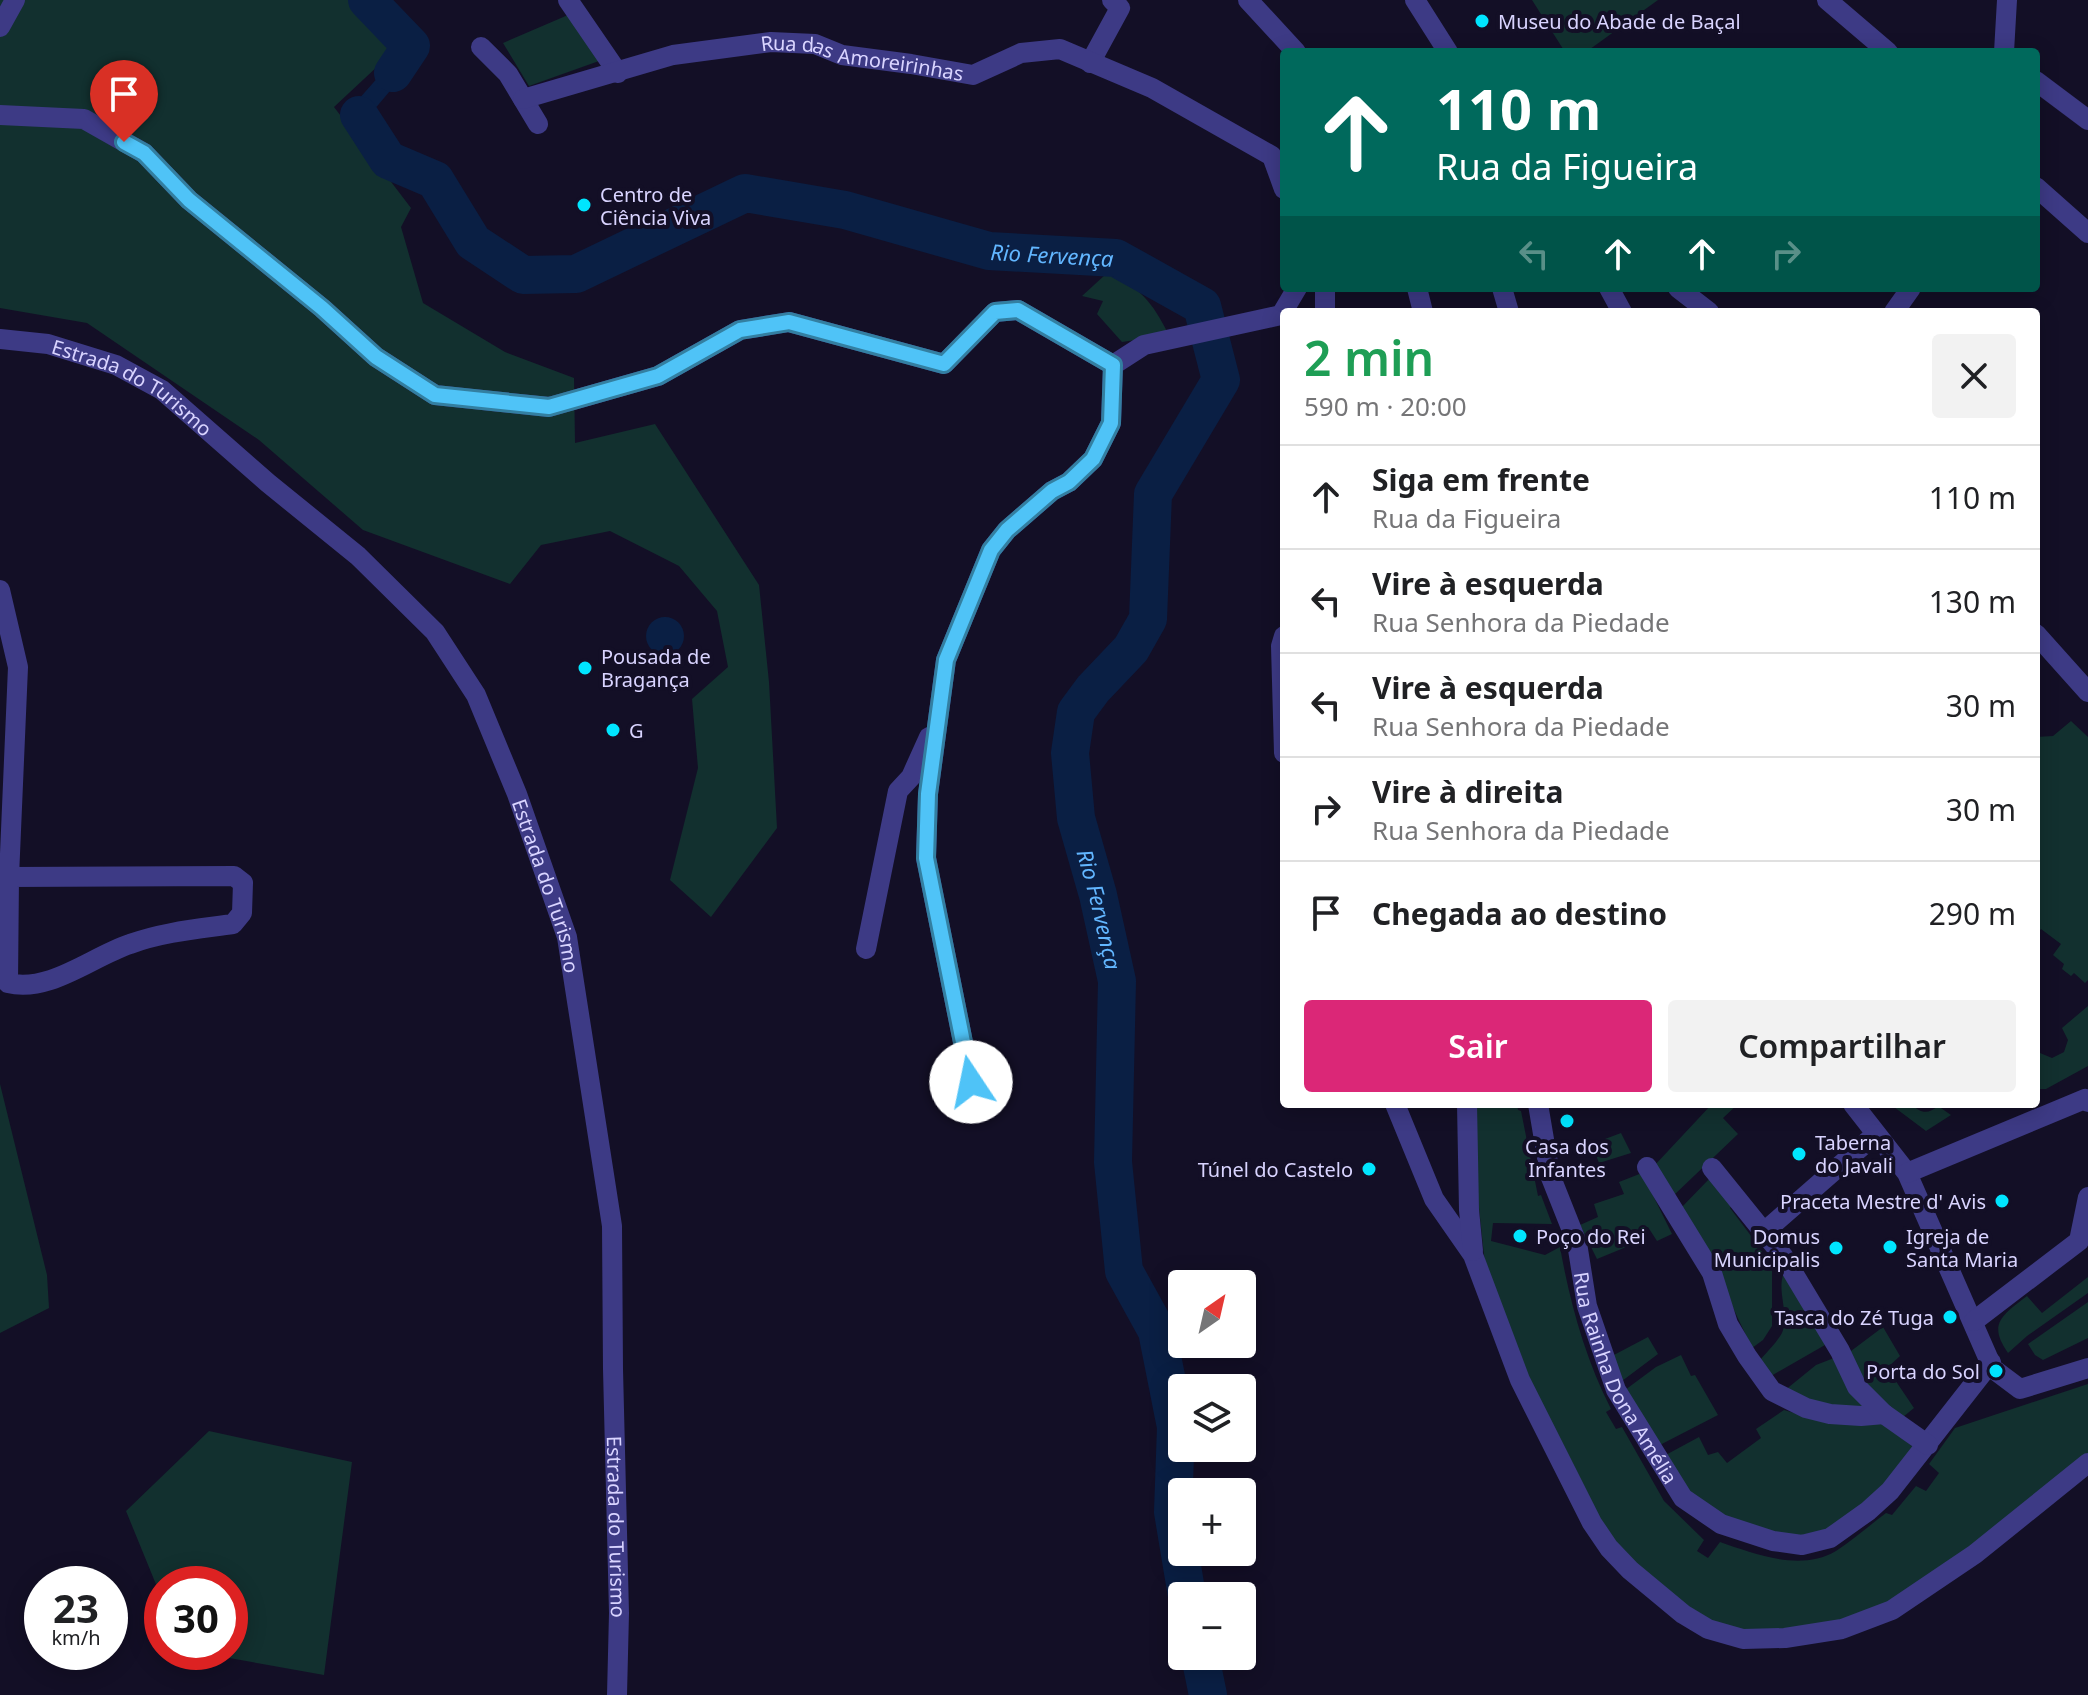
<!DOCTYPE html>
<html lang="pt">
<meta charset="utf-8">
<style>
body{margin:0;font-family:"Noto Sans",sans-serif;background:#f2f2f2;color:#202124;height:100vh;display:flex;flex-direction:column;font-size:30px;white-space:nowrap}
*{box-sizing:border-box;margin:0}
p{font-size:26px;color:#757577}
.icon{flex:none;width:44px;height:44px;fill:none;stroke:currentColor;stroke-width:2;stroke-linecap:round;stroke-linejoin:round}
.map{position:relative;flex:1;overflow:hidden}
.side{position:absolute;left:1280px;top:308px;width:760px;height:800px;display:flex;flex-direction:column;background:#fff;border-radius:8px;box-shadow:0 4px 20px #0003}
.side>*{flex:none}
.hud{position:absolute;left:1280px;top:48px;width:760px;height:244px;border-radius:8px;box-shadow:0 4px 20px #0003;background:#00695c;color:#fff;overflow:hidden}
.needle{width:52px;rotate:34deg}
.tools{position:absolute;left:1168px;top:1270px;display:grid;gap:16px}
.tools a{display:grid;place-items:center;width:88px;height:88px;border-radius:8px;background:#fff;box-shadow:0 4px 20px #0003;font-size:40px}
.speed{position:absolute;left:24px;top:1566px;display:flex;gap:16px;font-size:40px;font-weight:700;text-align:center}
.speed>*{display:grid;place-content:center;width:104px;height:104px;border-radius:50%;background:#fff;box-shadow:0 4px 20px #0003;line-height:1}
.speed small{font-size:20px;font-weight:400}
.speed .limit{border:12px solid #d22;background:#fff;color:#111}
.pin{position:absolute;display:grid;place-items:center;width:68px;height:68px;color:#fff;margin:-82px -34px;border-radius:50% 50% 50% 0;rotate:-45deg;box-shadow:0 0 8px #0007}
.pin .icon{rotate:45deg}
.me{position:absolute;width:88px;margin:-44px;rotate:349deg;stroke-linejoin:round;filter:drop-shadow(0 0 6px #0008)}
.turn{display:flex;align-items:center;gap:28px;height:168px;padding:0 24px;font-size:36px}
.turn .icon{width:104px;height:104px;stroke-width:2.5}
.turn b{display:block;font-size:56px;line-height:68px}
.lanes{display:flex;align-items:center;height:76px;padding:0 24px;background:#0003;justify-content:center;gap:40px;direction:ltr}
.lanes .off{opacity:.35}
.round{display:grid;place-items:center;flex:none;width:84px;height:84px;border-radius:8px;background:#f2f2f2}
.head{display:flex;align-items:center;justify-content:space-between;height:136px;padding:0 24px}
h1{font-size:48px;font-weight:600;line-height:60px;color:#1e9e55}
.primary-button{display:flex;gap:16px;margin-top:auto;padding:16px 24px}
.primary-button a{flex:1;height:92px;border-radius:8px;background:#db2777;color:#fff;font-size:32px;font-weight:600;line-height:92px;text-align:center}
.primary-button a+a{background:#f2f2f2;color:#202124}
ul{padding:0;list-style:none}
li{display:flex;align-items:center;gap:24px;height:104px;padding:0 24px;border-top:2px solid #e0e0e0}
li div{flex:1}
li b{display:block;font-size:30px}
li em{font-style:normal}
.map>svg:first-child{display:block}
</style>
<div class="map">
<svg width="2088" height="1695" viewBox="0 0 2088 1695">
<rect width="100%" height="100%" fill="#130f26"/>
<path fill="#12302f" d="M 0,0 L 348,0 L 395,50 L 334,107 L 411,208 L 401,227 L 423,303 L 505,352 L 574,378 L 575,443 L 655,424 L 759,585 L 769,682 L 777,828 L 711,917 L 670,880 L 698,768 L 692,699 L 728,667 L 717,611 L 679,566 L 610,531 L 541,545 L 510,584 L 363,530 L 259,440 L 87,323 L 0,308 Z
M 1532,0 L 1658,0 L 1586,52 L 1565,52 Z
M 568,15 L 599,61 L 529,86 L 503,43 Z
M 1106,274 C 1141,287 1152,302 1169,335 L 1122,342 L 1097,314 L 1103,301 L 1082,296 Z
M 2071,721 L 2088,737 L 2088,980 L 2085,983 L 2074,973 L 2071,976 L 2062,969 L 2064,964 L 2053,955 L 2061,944 L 2041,929 L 2036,935 L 2036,737 L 2053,736 Z
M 2088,1006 L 2088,1066 L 2046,1089 L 2036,1089 L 2036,1058 L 2040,1053 L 2052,1058 L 2064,1052 L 2068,1040 L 2062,1028 Z
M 0,1084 L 47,1275 L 49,1308 L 0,1333 Z
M 1474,1104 L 1517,1104 L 1518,1110 L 1521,1111 L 1538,1196 L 1541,1195 L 1552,1224 L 1493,1223 L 1491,1241 L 1545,1255 L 1560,1247 C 1570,1303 1585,1358 1611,1409 L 1606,1412 L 1616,1429 L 1622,1427 L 1664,1501 L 1704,1540 L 1697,1551 L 1708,1558 L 1720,1542 C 1755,1554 1800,1572 1836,1551 C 1853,1540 1870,1525 1886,1513 L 1892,1515 L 1916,1486 L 1926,1491 L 1939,1473 L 1929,1464 L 1955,1428 L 2088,1384 L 2088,1454 L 1985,1539 L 1886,1606 L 1840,1624 L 1785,1633 L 1735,1632 L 1695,1615 L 1636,1568 L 1604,1526 L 1526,1377 L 1485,1264 L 1476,1180 Z
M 1712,1104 L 1738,1104 L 1723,1118 L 1738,1134 L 1673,1196 L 1654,1166 Z
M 1890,1104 L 1912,1104 C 1920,1114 1929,1114 1938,1106 L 1951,1115 L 1926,1131 Z
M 1621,1133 L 1631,1153 L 1599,1163 L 1596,1155 L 1610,1149 L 1605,1139 Z
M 1642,1173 L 1672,1234 L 1657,1241 L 1648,1227 L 1632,1232 L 1636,1243 L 1597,1259 L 1580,1225 L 1598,1217 L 1594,1204 L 1624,1194 L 1619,1182 Z
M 1711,1177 L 1733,1204 L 1730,1208 L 1770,1261 L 1772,1270 L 1772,1326 L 1763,1340 L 1752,1348 L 1727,1295 L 1681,1208 Z
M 1784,1273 L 1809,1311 L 1825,1345 L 1771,1376 L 1760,1360 C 1767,1352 1777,1342 1782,1333 C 1790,1314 1776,1290 1784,1273 Z
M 2088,1277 L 2088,1293 L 2027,1336 L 2008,1353 C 1987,1323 2003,1315 2027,1296 L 2042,1313 Z
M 2088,1302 L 2088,1338 L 2043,1360 L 2035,1355 L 2028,1344 Z
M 1883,1327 L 1900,1356 L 1887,1368 L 1914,1408 L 1903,1417 L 1862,1386 L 1847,1354 Z
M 1648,1337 L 1658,1354 L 1622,1381 L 1612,1356 Z
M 1681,1355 L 1691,1376 L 1695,1375 L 1718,1415 L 1656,1447 L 1625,1390 L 1656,1367 Z
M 1834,1358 L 1868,1408 L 1832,1410 L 1784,1391 L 1816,1365 Z
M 1784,1410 L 1801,1415 L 1884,1423 L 1913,1447 L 1890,1484 L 1826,1531 L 1807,1537 L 1779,1533 L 1732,1522 L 1688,1493 L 1662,1457 L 1699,1437 L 1708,1455 L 1718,1452 L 1727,1463 L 1761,1438 L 1756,1429 Z
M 209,1431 L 352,1462 L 324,1675 L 196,1652 L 230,1652 L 230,1584 L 162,1584 L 162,1599 L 126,1511 Z"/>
<path fill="#0a1f44" d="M 402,28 L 422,53 L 368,117 L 392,150 L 378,162 L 343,117 L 395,58 L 398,42 L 393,40 Z
M646 636a19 19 0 1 1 38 0a19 19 0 1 1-38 0Z"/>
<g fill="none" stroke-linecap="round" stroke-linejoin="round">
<g stroke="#0a1f44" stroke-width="38">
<path d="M 367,0 L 411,46 L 393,73"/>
<path id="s1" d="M 359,115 L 388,160 L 435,180 L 473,242 L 523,275 L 576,274 L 745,193 L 845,210 L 989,251 L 1116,258 L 1202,306 L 1221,380 L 1153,494 L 1148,619 L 1131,649 L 1093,689 L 1076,712 L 1070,753 L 1076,818 L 1098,895 L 1117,981 L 1113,1162 L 1124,1271 L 1157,1331 L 1176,1427 L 1173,1512 L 1187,1596"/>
<path d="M 1200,1656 L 1208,1695"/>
</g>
<g stroke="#3d3a85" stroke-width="20">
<path d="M 568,0 L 618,73"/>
<path d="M 1248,0 L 1296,52"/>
<path d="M 1415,0 L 1448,52"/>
<path d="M 1827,0 L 1888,52"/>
<path d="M 0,27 L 15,0"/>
<path d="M 481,47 L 508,74 L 538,124"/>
<path d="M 2004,52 L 2007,0"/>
<path d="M 1090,63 L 1120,8 L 1112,0"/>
<path d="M 2036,81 L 2088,120"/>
<path id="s2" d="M 523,99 L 673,55 L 771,42 L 815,44 L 842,55 L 911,64 L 973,75 L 1021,53 L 1060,49 L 1152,88 L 1272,156 L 1284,189"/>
<path d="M 0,115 L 84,119 L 144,153 L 189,200 L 322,308 L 376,357 L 435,395 L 549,407 L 658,376 L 740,330 L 789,322 L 944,364 L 995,312 L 1018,310 L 1113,365"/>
<path d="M 2036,187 L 2088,233"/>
<path d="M 1325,288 L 1325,312"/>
<path d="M 1417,288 L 1423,312"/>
<path d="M 1502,288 L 1509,312"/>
<path d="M 1609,288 L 1622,312"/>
<path d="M 1678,288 L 1709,312"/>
<path d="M 1894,312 L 1911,288"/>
<path id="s3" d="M 0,339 L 48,344 L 116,365 L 162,390 L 268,483 L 358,556 L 435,632 L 476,695 L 517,794 L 567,937 L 612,1226 L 613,1369 L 619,1613 L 617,1695"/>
<path d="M 1113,365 L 1144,345 L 1281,315 L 1297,288"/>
<path d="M 0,590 L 18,667 L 9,877 L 8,983 C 50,993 91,957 130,944 C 163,932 198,929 233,924 L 242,913 L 243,883 L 234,876 L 9,877"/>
<path d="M 2036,634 L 2088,692"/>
<path d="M 1284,636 L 1281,646 L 1284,753"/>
<path d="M 866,949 L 898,791 L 911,777 L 929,737"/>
<path d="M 971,1082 L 926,858 L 928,794 L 946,660 L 991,550 L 1007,530 L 1052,491 L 1069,482 L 1093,459 L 1111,423 L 1113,365"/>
<path d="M 1395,1104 L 1434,1199 L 1473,1255 L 1520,1380 L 1592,1523 L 1609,1548 L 1630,1570 L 1683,1614 L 1708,1629 L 1743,1639 L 1785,1638 L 1842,1629 L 1892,1610 L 1975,1554 L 2088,1463"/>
<path d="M 1467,1104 L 1469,1210 L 1473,1251"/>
<path id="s4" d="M 1538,1104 L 1550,1175 L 1577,1243 L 1587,1306 L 1616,1390 L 1683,1498 L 1721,1524 L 1773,1541 L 1802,1545 L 1830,1538 L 1868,1511 L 1890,1491 L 1991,1362"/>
<path d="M 1853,1104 L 1907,1173 L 1993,1369"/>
<path d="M 1647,1167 L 1712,1273 L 1728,1324 L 1747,1356 L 1772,1391 L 1806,1408 L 1830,1414 L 1861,1416 L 1884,1414"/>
<path d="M 1712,1168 L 1783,1256 L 1840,1351 L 1857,1387 L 1884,1414 L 1928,1445"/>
<path d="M 1907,1173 L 2085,1099 L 2088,1102"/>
<path d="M 1764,1232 L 1876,1134"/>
<path d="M 1974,1321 L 2079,1241 L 2088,1197"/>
<path d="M 1996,1371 L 2020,1389 L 2088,1368"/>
</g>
</g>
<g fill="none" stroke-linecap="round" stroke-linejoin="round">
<defs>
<path id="route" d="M 124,142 L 144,153 L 189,200 L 322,308 L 376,357 L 435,395 L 549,407 L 658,376 L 740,330 L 789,322 L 944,364 L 995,312 L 1018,310 L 1113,365 L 1111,423 L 1093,459 L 1069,482 L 1052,491 L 1007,530 L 991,550 L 946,660 L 928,794 L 926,858 L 971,1082"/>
</defs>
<use href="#route" stroke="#337fa1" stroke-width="20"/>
<use href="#route" stroke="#4fc3f7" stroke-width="14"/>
</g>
<g fill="#00e5ff" stroke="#130f26" stroke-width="3">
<circle cx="1482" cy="21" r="8"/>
<circle cx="584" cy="205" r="8"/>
<circle cx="585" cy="668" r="8"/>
<circle cx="613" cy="730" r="8"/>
<circle cx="1567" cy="1121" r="8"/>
<circle cx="1799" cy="1154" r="8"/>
<circle cx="1369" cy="1169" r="8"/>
<circle cx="2002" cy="1201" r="8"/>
<circle cx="1520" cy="1236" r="8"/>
<circle cx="1890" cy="1247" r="8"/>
<circle cx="1836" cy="1248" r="8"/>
<circle cx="1950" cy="1317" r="8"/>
<circle cx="1996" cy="1371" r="8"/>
</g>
<g text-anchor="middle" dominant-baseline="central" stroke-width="8" stroke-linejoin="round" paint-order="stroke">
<g font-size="20" fill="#d9d4ff" stroke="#130f26" text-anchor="start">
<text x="1498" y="21">Museu do Abade de Baçal</text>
<text x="600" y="194">Centro de<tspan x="600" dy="23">Ciência Viva</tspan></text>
<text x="601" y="656">Pousada de<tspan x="601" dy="23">Bragança</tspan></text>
<text x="629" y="730">G</text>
<text x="1815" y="1142">Taberna<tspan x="1815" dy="23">do Javali</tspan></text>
<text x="1567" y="1146" text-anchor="middle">Casa dos<tspan x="1567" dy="23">Infantes</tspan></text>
<text x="1353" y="1169" text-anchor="end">Túnel do Castelo</text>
<text x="1986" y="1201" text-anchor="end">Praceta Mestre d' Avis</text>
<text x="1536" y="1236">Poço do Rei</text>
<text x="1820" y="1236" text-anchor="end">Domus<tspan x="1820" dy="23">Municipalis</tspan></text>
<text x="1906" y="1236">Igreja de<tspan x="1906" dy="23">Santa Maria</tspan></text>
<text x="1934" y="1317" text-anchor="end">Tasca do Zé Tuga</text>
<text x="1980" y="1371" text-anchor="end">Porta do Sol</text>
</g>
<g font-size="20" fill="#d9d4ff" stroke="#130f26">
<text stroke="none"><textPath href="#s2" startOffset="348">Rua das Amoreirinhas</textPath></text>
<text stroke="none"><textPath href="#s3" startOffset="144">Estrada do Turismo</textPath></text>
<text stroke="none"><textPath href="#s3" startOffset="816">Estrada do Turismo</textPath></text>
<text stroke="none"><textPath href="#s4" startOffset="290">Rua Rainha Dona Amélia</textPath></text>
<text stroke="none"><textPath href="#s3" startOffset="1464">Estrada do Turismo</textPath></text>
</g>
<g font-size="22" font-style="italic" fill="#62b6ff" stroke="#130f26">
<text stroke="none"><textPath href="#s1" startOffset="792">Rio Fervença</textPath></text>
<text stroke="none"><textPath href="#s1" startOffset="1608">Rio Fervença</textPath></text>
</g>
</g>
</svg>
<div class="tools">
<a><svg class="needle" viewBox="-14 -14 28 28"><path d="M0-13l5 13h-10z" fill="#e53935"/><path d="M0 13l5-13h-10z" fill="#757577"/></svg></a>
<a><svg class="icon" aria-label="layers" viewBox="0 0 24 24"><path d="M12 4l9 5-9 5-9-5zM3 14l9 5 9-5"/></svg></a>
<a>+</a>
<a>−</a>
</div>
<div class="speed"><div>23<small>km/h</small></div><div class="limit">30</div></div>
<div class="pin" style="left:124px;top:142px;background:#d93025"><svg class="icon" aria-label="arrive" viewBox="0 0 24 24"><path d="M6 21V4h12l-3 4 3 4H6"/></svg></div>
<svg class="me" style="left:971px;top:1082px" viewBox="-20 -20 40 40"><circle r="19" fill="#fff"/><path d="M0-13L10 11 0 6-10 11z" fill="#4fc3f7"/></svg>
<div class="hud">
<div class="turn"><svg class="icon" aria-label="ahead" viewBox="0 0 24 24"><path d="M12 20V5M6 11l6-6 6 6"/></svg><div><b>110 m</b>Rua da Figueira</div></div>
<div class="lanes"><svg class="icon off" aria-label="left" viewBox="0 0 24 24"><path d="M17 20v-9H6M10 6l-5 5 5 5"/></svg><svg class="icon" aria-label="ahead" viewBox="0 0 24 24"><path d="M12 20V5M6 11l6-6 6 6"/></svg><svg class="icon" aria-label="ahead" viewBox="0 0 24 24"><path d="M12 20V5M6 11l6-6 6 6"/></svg><svg class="icon off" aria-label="right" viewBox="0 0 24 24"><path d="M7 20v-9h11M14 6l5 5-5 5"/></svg></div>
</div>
<section class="side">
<div class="head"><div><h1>2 min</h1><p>590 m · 20:00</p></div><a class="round"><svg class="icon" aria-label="close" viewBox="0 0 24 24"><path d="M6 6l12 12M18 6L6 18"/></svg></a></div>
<ul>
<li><svg class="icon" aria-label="ahead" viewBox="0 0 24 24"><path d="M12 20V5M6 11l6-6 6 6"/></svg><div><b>Siga em frente</b><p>Rua da Figueira</p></div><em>110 m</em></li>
<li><svg class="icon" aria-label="left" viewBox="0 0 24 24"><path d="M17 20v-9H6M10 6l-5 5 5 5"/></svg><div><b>Vire à esquerda</b><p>Rua Senhora da Piedade</p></div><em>130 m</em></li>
<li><svg class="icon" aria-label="left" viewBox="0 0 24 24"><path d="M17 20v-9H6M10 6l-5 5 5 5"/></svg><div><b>Vire à esquerda</b><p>Rua Senhora da Piedade</p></div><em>30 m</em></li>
<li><svg class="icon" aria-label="right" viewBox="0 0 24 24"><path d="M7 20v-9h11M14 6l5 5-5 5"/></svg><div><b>Vire à direita</b><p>Rua Senhora da Piedade</p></div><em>30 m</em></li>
<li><svg class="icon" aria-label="arrive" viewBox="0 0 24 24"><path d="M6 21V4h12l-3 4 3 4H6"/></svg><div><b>Chegada ao destino</b></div><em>290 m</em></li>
</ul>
<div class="primary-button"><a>Sair</a><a>Compartilhar</a></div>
</section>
</div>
